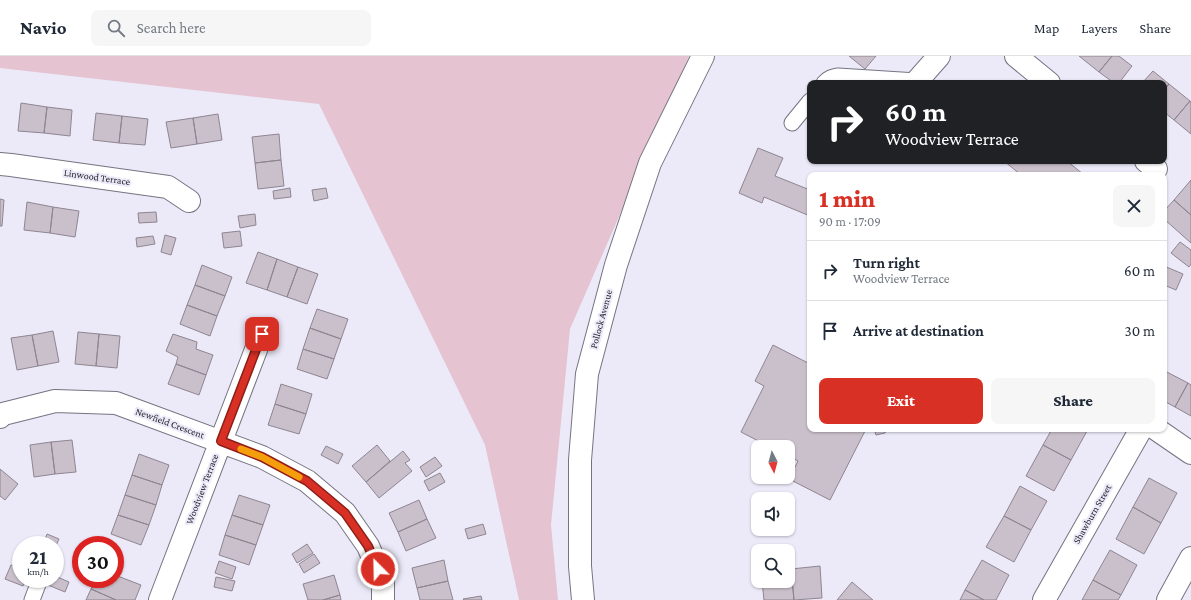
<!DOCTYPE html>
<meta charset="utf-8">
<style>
body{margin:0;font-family:"Crimson Pro",serif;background:#f6f6f7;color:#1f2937;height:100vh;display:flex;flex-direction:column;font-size:15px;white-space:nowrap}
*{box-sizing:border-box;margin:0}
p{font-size:13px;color:#747a83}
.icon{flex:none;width:22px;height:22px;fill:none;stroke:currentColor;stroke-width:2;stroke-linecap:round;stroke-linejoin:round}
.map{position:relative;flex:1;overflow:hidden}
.panel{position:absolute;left:807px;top:116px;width:360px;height:260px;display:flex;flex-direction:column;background:#fff;border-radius:8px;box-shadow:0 1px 3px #0004}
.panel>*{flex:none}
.hud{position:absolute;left:807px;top:24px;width:360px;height:84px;border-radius:8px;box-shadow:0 1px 3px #0004;background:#202124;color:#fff;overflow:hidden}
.needle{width:26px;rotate:174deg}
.fabs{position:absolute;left:751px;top:384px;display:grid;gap:8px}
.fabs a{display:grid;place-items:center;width:44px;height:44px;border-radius:8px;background:#fff;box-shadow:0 1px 3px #0004;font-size:20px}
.speed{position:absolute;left:12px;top:480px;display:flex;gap:8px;font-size:20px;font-weight:700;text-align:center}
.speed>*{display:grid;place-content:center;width:52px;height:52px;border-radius:50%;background:#fff;box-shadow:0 1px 3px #0004;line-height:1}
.speed small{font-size:10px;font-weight:400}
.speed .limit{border:6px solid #d22;background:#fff;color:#111}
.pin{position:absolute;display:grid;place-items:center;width:34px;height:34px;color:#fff;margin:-17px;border-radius:8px;box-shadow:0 2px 6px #0006}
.me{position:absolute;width:44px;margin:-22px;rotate:337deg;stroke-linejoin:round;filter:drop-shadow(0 0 3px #0008)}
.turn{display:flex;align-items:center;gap:14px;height:84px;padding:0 12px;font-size:18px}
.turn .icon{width:52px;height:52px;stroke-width:2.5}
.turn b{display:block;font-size:28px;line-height:34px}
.round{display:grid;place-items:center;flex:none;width:42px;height:42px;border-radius:8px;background:#f6f6f7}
.headline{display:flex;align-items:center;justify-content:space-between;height:68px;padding:0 12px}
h1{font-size:24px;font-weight:800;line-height:30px;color:#d93025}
.cta{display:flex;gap:8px;margin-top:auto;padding:8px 12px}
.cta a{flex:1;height:46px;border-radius:8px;background:#d93025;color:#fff;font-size:16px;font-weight:800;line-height:46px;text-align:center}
.cta a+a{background:#f6f6f7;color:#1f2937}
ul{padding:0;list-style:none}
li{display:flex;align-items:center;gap:12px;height:60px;padding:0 12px;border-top:1px solid #e0e1e3}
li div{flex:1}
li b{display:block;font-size:15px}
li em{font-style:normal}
header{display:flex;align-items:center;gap:24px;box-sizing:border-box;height:56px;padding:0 20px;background:#fff;border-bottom:1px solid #e0e1e3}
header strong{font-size:19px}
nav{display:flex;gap:22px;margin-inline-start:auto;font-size:14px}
.search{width:280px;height:36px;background:#f6f6f7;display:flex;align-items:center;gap:10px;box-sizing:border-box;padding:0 14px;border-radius:8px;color:#747a83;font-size:15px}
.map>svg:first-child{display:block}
</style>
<header>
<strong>Navio</strong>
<div class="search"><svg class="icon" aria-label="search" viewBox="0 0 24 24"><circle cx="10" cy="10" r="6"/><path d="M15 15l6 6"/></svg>Search here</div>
<nav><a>Map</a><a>Layers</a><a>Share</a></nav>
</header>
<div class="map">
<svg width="1191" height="544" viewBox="0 0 1191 544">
<rect width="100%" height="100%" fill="#eceaf9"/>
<path fill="#e5c3d1" d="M 0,0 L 689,0 L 570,273 L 551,469 L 558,544 L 519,544 L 485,389 L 319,48 L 0,12 Z"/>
<path fill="#cac0cc" stroke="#8e8590" d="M 849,0 L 876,0 L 865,13 Z
M 1079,0 L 1112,0 L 1099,16 Z
M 1112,0 L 1119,0 L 1132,10 L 1119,27 L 1114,27 L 1099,16 Z
M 1153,15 L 1169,28 L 1164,34 L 1164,27 L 1142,27 Z
M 1169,28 L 1190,45 L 1174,64 L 1164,56 L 1164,34 Z
M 1190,45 L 1191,46 L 1191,78 L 1174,64 Z
M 21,47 L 47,51 L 44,77 L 18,75 Z
M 47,51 L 72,54 L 70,80 L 44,77 Z
M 96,57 L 122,60 L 119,87 L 93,84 Z
M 218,58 L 222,84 L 197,88 L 193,62 Z
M 122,60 L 148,63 L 145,89 L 119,87 Z
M 193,62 L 197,88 L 171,92 L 166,66 Z
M 279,78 L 281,104 L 255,107 L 252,81 Z
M 758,92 L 783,102 L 775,120 L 810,134 L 810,160 L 764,141 L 762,147 L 739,137 Z
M 281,104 L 284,130 L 258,133 L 255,107 Z
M 1004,105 L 1067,105 L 1083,118 L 1021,119 Z
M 1191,124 L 1191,159 L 1174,144 Z
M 290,132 L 291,141 L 274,143 L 273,135 Z
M 326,132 L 328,142 L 314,145 L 312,134 Z
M 0,143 L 4,144 L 2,170 L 0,170 Z
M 1174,144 L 1191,159 L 1191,187 L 1164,163 L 1164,155 Z
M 27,146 L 53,151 L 50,177 L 24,174 Z
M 53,151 L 79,155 L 75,181 L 50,177 Z
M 156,156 L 157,166 L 139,167 L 138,157 Z
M 255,158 L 256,169 L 240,172 L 238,160 Z
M 240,175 L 242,190 L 224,192 L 222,177 Z
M 165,179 L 176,182 L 171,199 L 161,196 Z
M 153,180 L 155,188 L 137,191 L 136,182 Z
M 1180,186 L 1191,194 L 1191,208 L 1189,211 L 1171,197 Z
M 258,196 L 277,203 L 267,234 L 246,227 Z
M 277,203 L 298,211 L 287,241 L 267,234 Z
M 202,209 L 232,221 L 225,240 L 195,229 Z
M 1164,210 L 1183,218 L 1176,234 L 1164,229 Z
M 298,211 L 318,218 L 307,248 L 287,241 Z
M 195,229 L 225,240 L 217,260 L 187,249 Z
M 187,249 L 217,260 L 210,280 L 180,268 Z
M 317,253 L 348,263 L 341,283 L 310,272 Z
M 310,272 L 341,283 L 334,303 L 303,293 Z
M 53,275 L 59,306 L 38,310 L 32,279 Z
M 78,276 L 99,278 L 96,310 L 75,308 Z
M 99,278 L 120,280 L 117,312 L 96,310 Z
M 173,278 L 197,286 L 196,293 L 213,299 L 206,319 L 176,308 L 178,301 L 166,295 Z
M 32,279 L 38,310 L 17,314 L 11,282 Z
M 773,289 L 810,308 L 810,373 L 866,373 L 830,444 L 789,423 L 798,405 L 788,400 L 788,391 L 770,391 L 741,376 L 764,330 L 755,325 Z
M 303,293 L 334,303 L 327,323 L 297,313 Z
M 176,308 L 206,319 L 199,339 L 168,328 Z
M 1165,315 L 1188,327 L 1175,351 L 1164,345 Z
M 1188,327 L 1191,329 L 1191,360 L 1175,351 Z
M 281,328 L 312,338 L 306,358 L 275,348 Z
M 275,348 L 306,358 L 299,378 L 268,369 Z
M 874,373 L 888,373 L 885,377 L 876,379 Z
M 1052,373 L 1084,373 L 1087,375 L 1071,404 L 1043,389 Z
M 72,384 L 76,416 L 55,418 L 51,386 Z
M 51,386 L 55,418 L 34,421 L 30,389 Z
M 377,389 L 390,405 L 366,426 L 352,410 Z
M 1043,389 L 1071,404 L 1054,435 L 1026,420 Z
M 326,390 L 343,398 L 338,408 L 321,399 Z
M 403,395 L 410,404 L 405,407 L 412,415 L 379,442 L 366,426 Z
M 139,398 L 169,409 L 162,429 L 132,419 Z
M 435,401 L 442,410 L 426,421 L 420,411 Z
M 0,413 L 18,428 L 5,444 L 0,440 Z
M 440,417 L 445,426 L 429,435 L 424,425 Z
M 132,419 L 162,429 L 156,449 L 125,439 Z
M 1149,422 L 1177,437 L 1161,467 L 1133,451 Z
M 1020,430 L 1047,445 L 1031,474 L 1004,460 Z
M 125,439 L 156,449 L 149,469 L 118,459 Z
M 239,439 L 270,449 L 263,469 L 232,459 Z
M 419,444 L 427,463 L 398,476 L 389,457 Z
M 1133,451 L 1161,467 L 1144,498 L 1116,483 Z
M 118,459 L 149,469 L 141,489 L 111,478 Z
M 232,459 L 263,469 L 256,489 L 225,479 Z
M 1004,460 L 1031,474 L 1014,506 L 986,491 Z
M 427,463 L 436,482 L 406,495 L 398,476 Z
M 483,468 L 486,478 L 468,483 L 465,473 Z
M 47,478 L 59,483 L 55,492 L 55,489 L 43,489 Z
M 225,479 L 256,489 L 249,509 L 219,499 Z
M 307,488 L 313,497 L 297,507 L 292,498 Z
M 1110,494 L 1137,509 L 1121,539 L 1093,524 Z
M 314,498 L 320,507 L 304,517 L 299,508 Z
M 444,504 L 448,525 L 417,532 L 412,512 Z
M 982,504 L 1009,519 L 996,544 L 984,544 L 965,534 Z
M 219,505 L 236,511 L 232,523 L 215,517 Z
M 11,509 L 21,512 L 21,523 L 26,523 L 23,530 L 5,523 Z
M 820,510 L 822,542 L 794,544 L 791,513 Z
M 788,513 L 791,513 L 794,544 L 764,544 L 762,525 L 788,525 Z
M 115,519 L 141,529 L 135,544 L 116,544 L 91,533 L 95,523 L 115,523 Z
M 334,519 L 340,539 L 323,544 L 308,544 L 303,528 Z
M 55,520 L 69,526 L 65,536 L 48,529 L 50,523 L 55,523 Z
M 216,521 L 235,525 L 232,535 L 214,531 Z
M 1093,524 L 1121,539 L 1118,544 L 1082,544 Z
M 448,525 L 453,544 L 420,544 L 417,532 Z
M 852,526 L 873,544 L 837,544 Z
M 91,533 L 116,544 L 86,544 Z
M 965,534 L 984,544 L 960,544 Z
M 340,539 L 341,544 L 323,544 Z
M 481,540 L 482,544 L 464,544 L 463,543 Z"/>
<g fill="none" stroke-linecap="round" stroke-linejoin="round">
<defs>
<path id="lane" d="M 824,27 C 828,22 832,21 838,20 L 917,25
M 792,67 L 810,45
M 32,544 L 40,523"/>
<path id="street" d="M 1016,0 L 1049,27
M 917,25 L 939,0
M 1146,105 L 1156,113
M 0,108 L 11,109 L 168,131 L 189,145
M 0,361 L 3,358 L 55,345 L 116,347 L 262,401 L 307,425 L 345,457 L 368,490 L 383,525 L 383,544
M 1156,373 L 1191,397
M 160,544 L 262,278
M 1044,544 L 1141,373
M 1168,544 L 1191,502"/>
<path id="secondary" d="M 583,544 L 580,510 L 580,404 L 587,318 L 616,209 L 650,107 L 703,0"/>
</defs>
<use href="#lane" stroke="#757481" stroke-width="17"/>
<use href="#street" stroke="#757481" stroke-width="24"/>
<use href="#secondary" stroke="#757481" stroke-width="24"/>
<use href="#lane" stroke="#fff" stroke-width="15"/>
<use href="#street" stroke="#fff" stroke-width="22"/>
<use href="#secondary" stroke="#fff" stroke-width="22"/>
</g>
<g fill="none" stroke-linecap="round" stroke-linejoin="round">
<defs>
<path id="route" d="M 262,278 L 221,385 L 262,401 L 307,425 L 345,457 L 368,490 L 378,513"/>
</defs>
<use href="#route" stroke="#8d1f18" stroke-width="10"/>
<use href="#route" stroke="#d93025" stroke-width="7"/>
<path stroke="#f59e0b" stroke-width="7" d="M 241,393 L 262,401 L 299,421"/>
</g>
<g text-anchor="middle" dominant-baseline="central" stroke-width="4" stroke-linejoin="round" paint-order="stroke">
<g font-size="10" fill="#25242a" stroke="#eceaf9">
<text transform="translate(97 121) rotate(8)">Linwood Terrace</text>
<text transform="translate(601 263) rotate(-75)">Pollock Avenue</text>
<text transform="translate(170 367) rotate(20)">Newfield Crescent</text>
<text transform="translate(202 433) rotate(-69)">Woodview Terrace</text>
<text transform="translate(1092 458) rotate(-60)">Shawburn Street</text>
</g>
</g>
</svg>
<div class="fabs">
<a><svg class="needle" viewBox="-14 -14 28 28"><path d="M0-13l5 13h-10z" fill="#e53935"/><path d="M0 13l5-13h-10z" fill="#747a83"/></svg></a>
<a><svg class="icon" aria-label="sound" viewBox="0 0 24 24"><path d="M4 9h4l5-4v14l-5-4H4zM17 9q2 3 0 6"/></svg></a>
<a><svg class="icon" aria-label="search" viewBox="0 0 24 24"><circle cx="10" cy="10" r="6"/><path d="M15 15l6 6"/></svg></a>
</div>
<div class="speed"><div>21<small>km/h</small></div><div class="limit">30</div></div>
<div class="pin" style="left:262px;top:278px;background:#d93025"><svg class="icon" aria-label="arrive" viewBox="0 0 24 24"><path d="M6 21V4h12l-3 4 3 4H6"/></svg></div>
<svg class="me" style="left:378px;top:513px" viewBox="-20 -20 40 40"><circle r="17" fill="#d93025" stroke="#fff" stroke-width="3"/><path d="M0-11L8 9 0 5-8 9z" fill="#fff"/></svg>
<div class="hud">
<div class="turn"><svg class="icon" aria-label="right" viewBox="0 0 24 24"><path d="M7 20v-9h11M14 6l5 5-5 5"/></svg><div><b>60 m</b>Woodview Terrace</div></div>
</div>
<section class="panel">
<div class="headline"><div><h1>1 min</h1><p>90 m · 17:09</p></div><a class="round"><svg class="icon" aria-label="close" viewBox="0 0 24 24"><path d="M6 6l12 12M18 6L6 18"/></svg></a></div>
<ul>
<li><svg class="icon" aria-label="right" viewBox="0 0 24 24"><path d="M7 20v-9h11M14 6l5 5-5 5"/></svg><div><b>Turn right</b><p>Woodview Terrace</p></div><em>60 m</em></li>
<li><svg class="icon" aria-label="arrive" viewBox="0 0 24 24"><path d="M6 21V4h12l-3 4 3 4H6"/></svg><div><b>Arrive at destination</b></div><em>30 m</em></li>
</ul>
<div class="cta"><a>Exit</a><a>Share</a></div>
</section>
</div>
